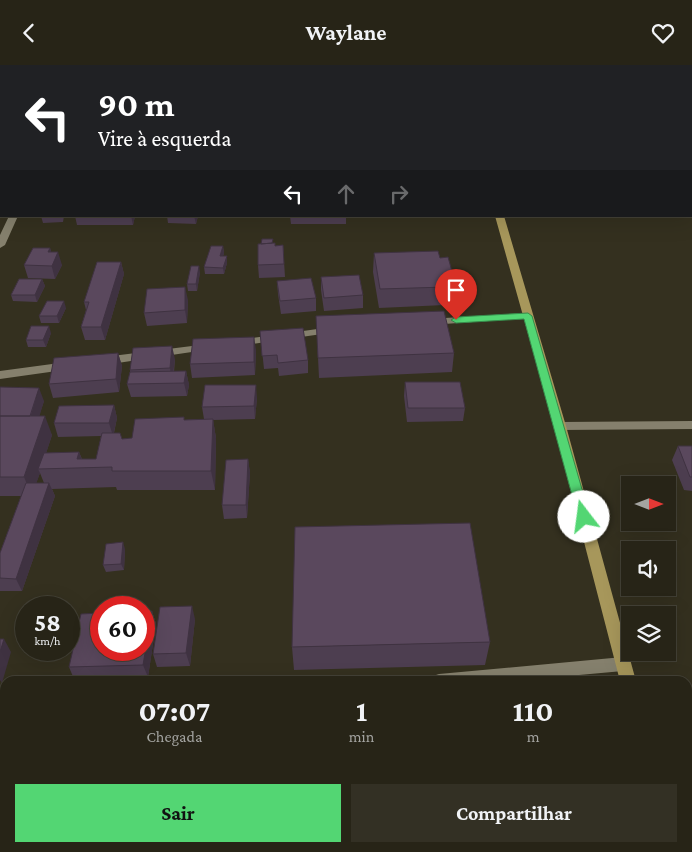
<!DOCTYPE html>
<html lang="pt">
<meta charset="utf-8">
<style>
body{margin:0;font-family:"Crimson Pro",serif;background:#333024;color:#f1f3f6;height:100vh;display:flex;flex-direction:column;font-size:19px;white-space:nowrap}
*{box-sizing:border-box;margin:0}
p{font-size:16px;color:#a4a4a1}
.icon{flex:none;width:28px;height:28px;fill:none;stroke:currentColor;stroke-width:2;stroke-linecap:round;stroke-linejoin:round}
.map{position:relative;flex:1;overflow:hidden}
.drawer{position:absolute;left:0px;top:611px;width:692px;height:176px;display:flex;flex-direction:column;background:#272417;border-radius:15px 15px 0 0;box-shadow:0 5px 20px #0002,0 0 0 1px #434136}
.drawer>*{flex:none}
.top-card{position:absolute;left:0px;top:0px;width:692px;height:152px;box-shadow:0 5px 20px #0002,0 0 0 1px #434136;background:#202124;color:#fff;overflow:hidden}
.needle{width:32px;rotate:90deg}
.fabs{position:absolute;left:621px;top:411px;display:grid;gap:10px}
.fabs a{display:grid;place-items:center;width:55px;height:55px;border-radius:0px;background:#272417;box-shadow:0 5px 20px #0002,0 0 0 1px #434136;font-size:25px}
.speed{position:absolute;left:15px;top:531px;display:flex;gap:10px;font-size:25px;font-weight:700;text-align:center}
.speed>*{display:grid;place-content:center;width:65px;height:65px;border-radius:50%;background:#272417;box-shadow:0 5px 20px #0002,0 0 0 1px #434136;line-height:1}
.speed small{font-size:12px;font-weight:400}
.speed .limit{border:8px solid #d22;background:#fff;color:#111}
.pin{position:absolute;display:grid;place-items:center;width:42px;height:42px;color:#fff;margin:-51px -21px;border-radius:50% 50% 50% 0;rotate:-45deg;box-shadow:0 0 5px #0007}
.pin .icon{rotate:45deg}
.me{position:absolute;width:55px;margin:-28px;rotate:345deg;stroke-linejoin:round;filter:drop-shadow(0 0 4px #0008)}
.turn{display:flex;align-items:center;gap:18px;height:105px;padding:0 15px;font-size:22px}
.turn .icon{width:65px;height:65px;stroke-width:2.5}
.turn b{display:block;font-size:35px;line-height:42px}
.lanes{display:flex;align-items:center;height:48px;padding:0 15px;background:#0003;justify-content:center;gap:25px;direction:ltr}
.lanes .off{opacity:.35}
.eta{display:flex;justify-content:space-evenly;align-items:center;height:85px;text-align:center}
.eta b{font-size:30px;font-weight:700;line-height:35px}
.cta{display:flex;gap:10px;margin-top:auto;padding:10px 15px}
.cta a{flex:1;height:58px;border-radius:0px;background:#53d673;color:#111;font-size:20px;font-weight:700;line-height:58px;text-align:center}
.cta a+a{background:#333024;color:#f1f3f6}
header{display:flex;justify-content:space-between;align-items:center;height:65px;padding:0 15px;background:#272417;font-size:22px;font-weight:700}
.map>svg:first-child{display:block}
</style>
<header><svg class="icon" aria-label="back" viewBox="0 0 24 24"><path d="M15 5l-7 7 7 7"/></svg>Waylane<svg class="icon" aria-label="heart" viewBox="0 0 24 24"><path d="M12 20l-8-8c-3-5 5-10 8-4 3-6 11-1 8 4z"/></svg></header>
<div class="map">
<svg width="692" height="787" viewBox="0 0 692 787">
<rect width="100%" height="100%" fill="#34301f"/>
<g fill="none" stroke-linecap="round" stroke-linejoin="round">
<path fill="#85806d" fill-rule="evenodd" d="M 691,46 L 692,46 L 692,50 L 691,50 Z
M 9,151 L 18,151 L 5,180 L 0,183 L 0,170 Z
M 528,248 L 532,249 L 533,251 L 532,253 L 429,260 L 424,257 L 429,254 Z
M 332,262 L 337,265 L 336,267 L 238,281 L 233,278 L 238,275 Z
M 208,279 L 213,282 L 212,284 L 104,300 L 98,296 L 104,292 Z
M 67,297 L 71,298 L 73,301 L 71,304 L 0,314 L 0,306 Z
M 692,356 L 692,364 L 560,365 L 554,361 L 560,357 Z
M 623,592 L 628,594 L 631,599 L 628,604 L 623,606 L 513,616 L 431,616 L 433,611 L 439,609 Z
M 0,650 L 5,650 L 5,666 L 0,666 Z"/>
<path fill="#a7975b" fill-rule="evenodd" d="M 452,0 L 459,0 L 459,1 L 453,1 Z
M 495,151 L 504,151 L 566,361 L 636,616 L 620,616 L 554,361 Z
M 667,782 L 685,782 L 686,787 L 668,787 Z"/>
</g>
<path fill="#4d3e50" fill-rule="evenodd" d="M 0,0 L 26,0 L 26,1 L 1,1 L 1,6 L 0,6 Z
M 31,0 L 66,0 L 65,1 L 32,1 Z
M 148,0 L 181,0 L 181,1 L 148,1 Z
M 687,0 L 692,0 L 692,32 L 691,35 L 691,1 L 687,1 Z
M 0,39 L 1,39 L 1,72 L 0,72 Z
M 41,151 L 64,151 L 63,157 L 43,158 Z
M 75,151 L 135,151 L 133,160 L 77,160 Z
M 167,151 L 198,151 L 196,159 L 168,158 Z
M 290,151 L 346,151 L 346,159 L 291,159 Z
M 273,178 L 275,181 L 283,180 L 285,212 L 259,213 L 258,200 Z
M 223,181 L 224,188 L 223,191 L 227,191 L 227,198 L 224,209 L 205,209 L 204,202 Z
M 50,183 L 51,187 L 62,200 L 55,214 L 28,213 L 24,200 Z
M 374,188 L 440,193 L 453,210 L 451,229 L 446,229 L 445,240 L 379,243 L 373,207 Z
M 121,197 L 124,209 L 105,275 L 85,275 L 81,262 L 86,245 L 84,237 Z
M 200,207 L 197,226 L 188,226 L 187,219 Z
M 321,212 L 363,230 L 363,243 L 324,246 L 321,225 Z
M 42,214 L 45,221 L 37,237 L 13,236 L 11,230 Z
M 277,216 L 316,233 L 316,246 L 281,249 L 278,229 Z
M 188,235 L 187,258 L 147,261 L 144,248 Z
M 66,243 L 59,258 L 41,258 L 39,251 Z
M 316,251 L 454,288 L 452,307 L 319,313 Z
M 260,266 L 308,295 L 308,308 L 279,311 L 278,303 L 264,304 Z
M 51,268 L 46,282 L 28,282 L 26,275 Z
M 256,285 L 255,310 L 192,313 L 190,299 Z
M 118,288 L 122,301 L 119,327 L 53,333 L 49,319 Z
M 175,294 L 174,307 L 186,306 L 189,320 L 187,331 L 131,332 L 127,319 L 130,307 L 130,305 Z
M 405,317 L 465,343 L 463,356 L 407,357 L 404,331 Z
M 0,322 L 44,336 L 39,351 L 52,370 L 46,388 L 79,387 L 82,394 L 96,394 L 101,371 L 58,372 L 54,358 L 114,340 L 117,353 L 114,368 L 122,374 L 132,373 L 185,355 L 204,354 L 202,342 L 257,333 L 255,354 L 213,355 L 216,373 L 215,425 L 117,425 L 116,422 L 52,424 L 55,431 L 22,526 L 0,526 L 0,488 L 21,431 L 0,431 ZM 40,408 L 44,418 L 36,418 Z
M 678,381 L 692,381 L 692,426 L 684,425 L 672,395 Z
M 248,394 L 250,408 L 247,453 L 224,454 L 222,440 Z
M 125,484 L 124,505 L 106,507 L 103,500 Z
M 152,546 L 156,559 L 148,612 L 74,614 L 69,602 Z
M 195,554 L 190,601 L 157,602 L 153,589 Z
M 490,577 L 485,600 L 294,605 L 292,582 Z"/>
<path fill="#3f3241" d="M 1,18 L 1,26 L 0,28 L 0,20 Z
M 1,97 L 1,118 L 0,121 L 0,100 Z
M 131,151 L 135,151 L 133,160 Z
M 194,151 L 198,151 L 196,159 Z
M 223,181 L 224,188 L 221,198 L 220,191 Z
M 50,183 L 54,196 L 58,187 L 62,200 L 55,214 L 48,187 Z
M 227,191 L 227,198 L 224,209 L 223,203 Z
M 121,197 L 124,209 L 105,275 L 101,262 Z
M 199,201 L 200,207 L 197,226 L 196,219 Z
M 42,214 L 45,221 L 37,237 L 35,230 Z
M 185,222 L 188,235 L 187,258 L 185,245 Z
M 64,236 L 66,243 L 59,258 L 57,251 Z
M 49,261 L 51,268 L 46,282 L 43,275 Z
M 254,272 L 256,285 L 255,310 L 254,297 Z
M 172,281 L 175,294 L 172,316 L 170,303 Z
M 118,288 L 122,301 L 119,327 L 116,314 Z
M 186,306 L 189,320 L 187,331 L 184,318 Z
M 256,320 L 257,333 L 255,354 L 254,341 Z
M 39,323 L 44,336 L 35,366 L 30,353 Z
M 114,340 L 117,353 L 113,371 L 109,358 Z
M 45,351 L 52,370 L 41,404 L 38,404 L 40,408 L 32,431 L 24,412 Z
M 213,354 L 216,373 L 215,425 L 211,406 Z
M 79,387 L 85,403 L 77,394 Z
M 248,394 L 250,408 L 247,453 L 246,440 Z
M 49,418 L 55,431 L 22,526 L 16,514 Z
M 123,477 L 125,484 L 124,505 L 121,499 Z
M 192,541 L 195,554 L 190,601 L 186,588 Z
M 152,546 L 156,559 L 148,612 L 143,600 Z
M 4,574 L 11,587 L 2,618 L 0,615 L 0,587 Z
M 179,782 L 186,782 L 186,787 L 179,787 Z
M 254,782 L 257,782 L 257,787 L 254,787 Z"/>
<path fill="#5a485d" stroke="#3f3241" d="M 159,0 L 177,0 L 176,1 L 158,1 Z
M 238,0 L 249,0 L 249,1 L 237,1 Z
M 363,0 L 393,0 L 394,1 L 364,1 Z
M 619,0 L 634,0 L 634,1 L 619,1 Z
M 0,49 L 1,49 L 1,60 L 0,60 Z
M 0,88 L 1,88 L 1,97 L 0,100 Z
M 262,174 L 273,174 L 272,178 L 261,179 Z
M 275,178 L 275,181 L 283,180 L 284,199 L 258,200 L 258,179 Z
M 211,181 L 223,181 L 220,191 L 227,191 L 223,203 L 204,202 Z
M 33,183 L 50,183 L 48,187 L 58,187 L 52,201 L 24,200 Z
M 438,186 L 440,193 L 448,192 L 453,210 L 444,210 L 446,222 L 380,224 L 374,188 Z
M 97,197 L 121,197 L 101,262 L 81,262 L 89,237 L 84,237 Z
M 191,201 L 199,201 L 196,219 L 187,219 Z
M 359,210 L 363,230 L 324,233 L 321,212 Z
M 311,213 L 316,233 L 280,236 L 277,216 Z
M 19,214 L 42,214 L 35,230 L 11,230 Z
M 185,222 L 185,245 L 144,248 L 147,224 Z
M 47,236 L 64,236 L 57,251 L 39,251 Z
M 444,246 L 454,288 L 318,293 L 316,251 Z
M 31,261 L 49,261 L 43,275 L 26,275 Z
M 303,263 L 308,295 L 278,298 L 277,290 L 262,291 L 260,266 Z
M 254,272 L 254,297 L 190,299 L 193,274 Z
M 172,281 L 170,303 L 130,305 L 133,283 Z
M 118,288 L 116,314 L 49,319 L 54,293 Z
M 186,306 L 184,318 L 127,319 L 130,307 Z
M 405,317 L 460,317 L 465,343 L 408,343 Z
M 205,320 L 256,320 L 254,341 L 202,342 Z
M 0,322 L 39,323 L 30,351 L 0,351 Z
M 114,340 L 109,358 L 54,358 L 59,341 Z
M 0,351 L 45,351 L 24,412 L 0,412 Z
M 184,352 L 184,355 L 213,354 L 211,406 L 112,406 L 112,402 L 38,404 L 44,388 L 79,387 L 77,394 L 96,394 L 102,368 L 120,368 L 122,374 L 132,373 L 135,354 Z
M 678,381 L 692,381 L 692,412 L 690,412 Z
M 248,394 L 246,440 L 222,440 L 226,395 Z
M 26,418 L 49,418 L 16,514 L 0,513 L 0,488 Z
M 470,458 L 490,577 L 292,582 L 295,462 Z
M 123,477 L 121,499 L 103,500 L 106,479 Z
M 192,541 L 186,588 L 153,589 L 160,542 Z
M 152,546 L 143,600 L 69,602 L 81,549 L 101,548 L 101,585 L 144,585 L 144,547 Z
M 0,574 L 4,574 L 0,587 Z
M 114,782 L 179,782 L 179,787 L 113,787 Z
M 223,782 L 254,782 L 254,787 L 223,787 Z"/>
<path fill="#53d673" stroke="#368b4b" d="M 528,248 L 532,251 L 590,452 L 588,456 L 580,456 L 578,452 L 524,254 L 456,258 L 451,255 L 456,252 Z"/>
</svg>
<div class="fabs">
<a><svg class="needle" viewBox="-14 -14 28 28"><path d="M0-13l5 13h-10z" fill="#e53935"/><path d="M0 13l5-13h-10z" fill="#a4a4a1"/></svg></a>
<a><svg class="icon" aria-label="sound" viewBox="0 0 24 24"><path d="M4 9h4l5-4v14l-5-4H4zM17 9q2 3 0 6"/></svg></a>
<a><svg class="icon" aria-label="layers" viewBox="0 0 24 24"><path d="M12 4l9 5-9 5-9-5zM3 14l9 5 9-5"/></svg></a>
</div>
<div class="speed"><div>58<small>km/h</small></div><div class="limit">60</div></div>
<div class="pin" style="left:456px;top:255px;background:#d93025"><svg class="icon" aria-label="arrive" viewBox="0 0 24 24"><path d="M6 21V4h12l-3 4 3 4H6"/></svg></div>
<svg class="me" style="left:584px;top:452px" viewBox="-20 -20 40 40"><circle r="19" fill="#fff"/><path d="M0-13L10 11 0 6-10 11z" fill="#53d673"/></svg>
<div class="top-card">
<div class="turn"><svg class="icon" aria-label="left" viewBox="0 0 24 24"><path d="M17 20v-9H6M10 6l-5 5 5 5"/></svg><div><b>90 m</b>Vire à esquerda</div></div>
<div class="lanes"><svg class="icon" aria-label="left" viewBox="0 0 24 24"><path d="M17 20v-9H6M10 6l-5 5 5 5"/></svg><svg class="icon off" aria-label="ahead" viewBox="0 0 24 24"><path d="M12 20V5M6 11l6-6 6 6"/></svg><svg class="icon off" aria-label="right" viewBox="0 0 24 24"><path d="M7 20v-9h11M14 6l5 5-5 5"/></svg></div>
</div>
<section class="drawer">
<div class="eta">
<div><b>07:07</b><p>Chegada</p></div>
<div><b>1</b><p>min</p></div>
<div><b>110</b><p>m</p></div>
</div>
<div class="cta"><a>Sair</a><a>Compartilhar</a></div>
</section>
</div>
